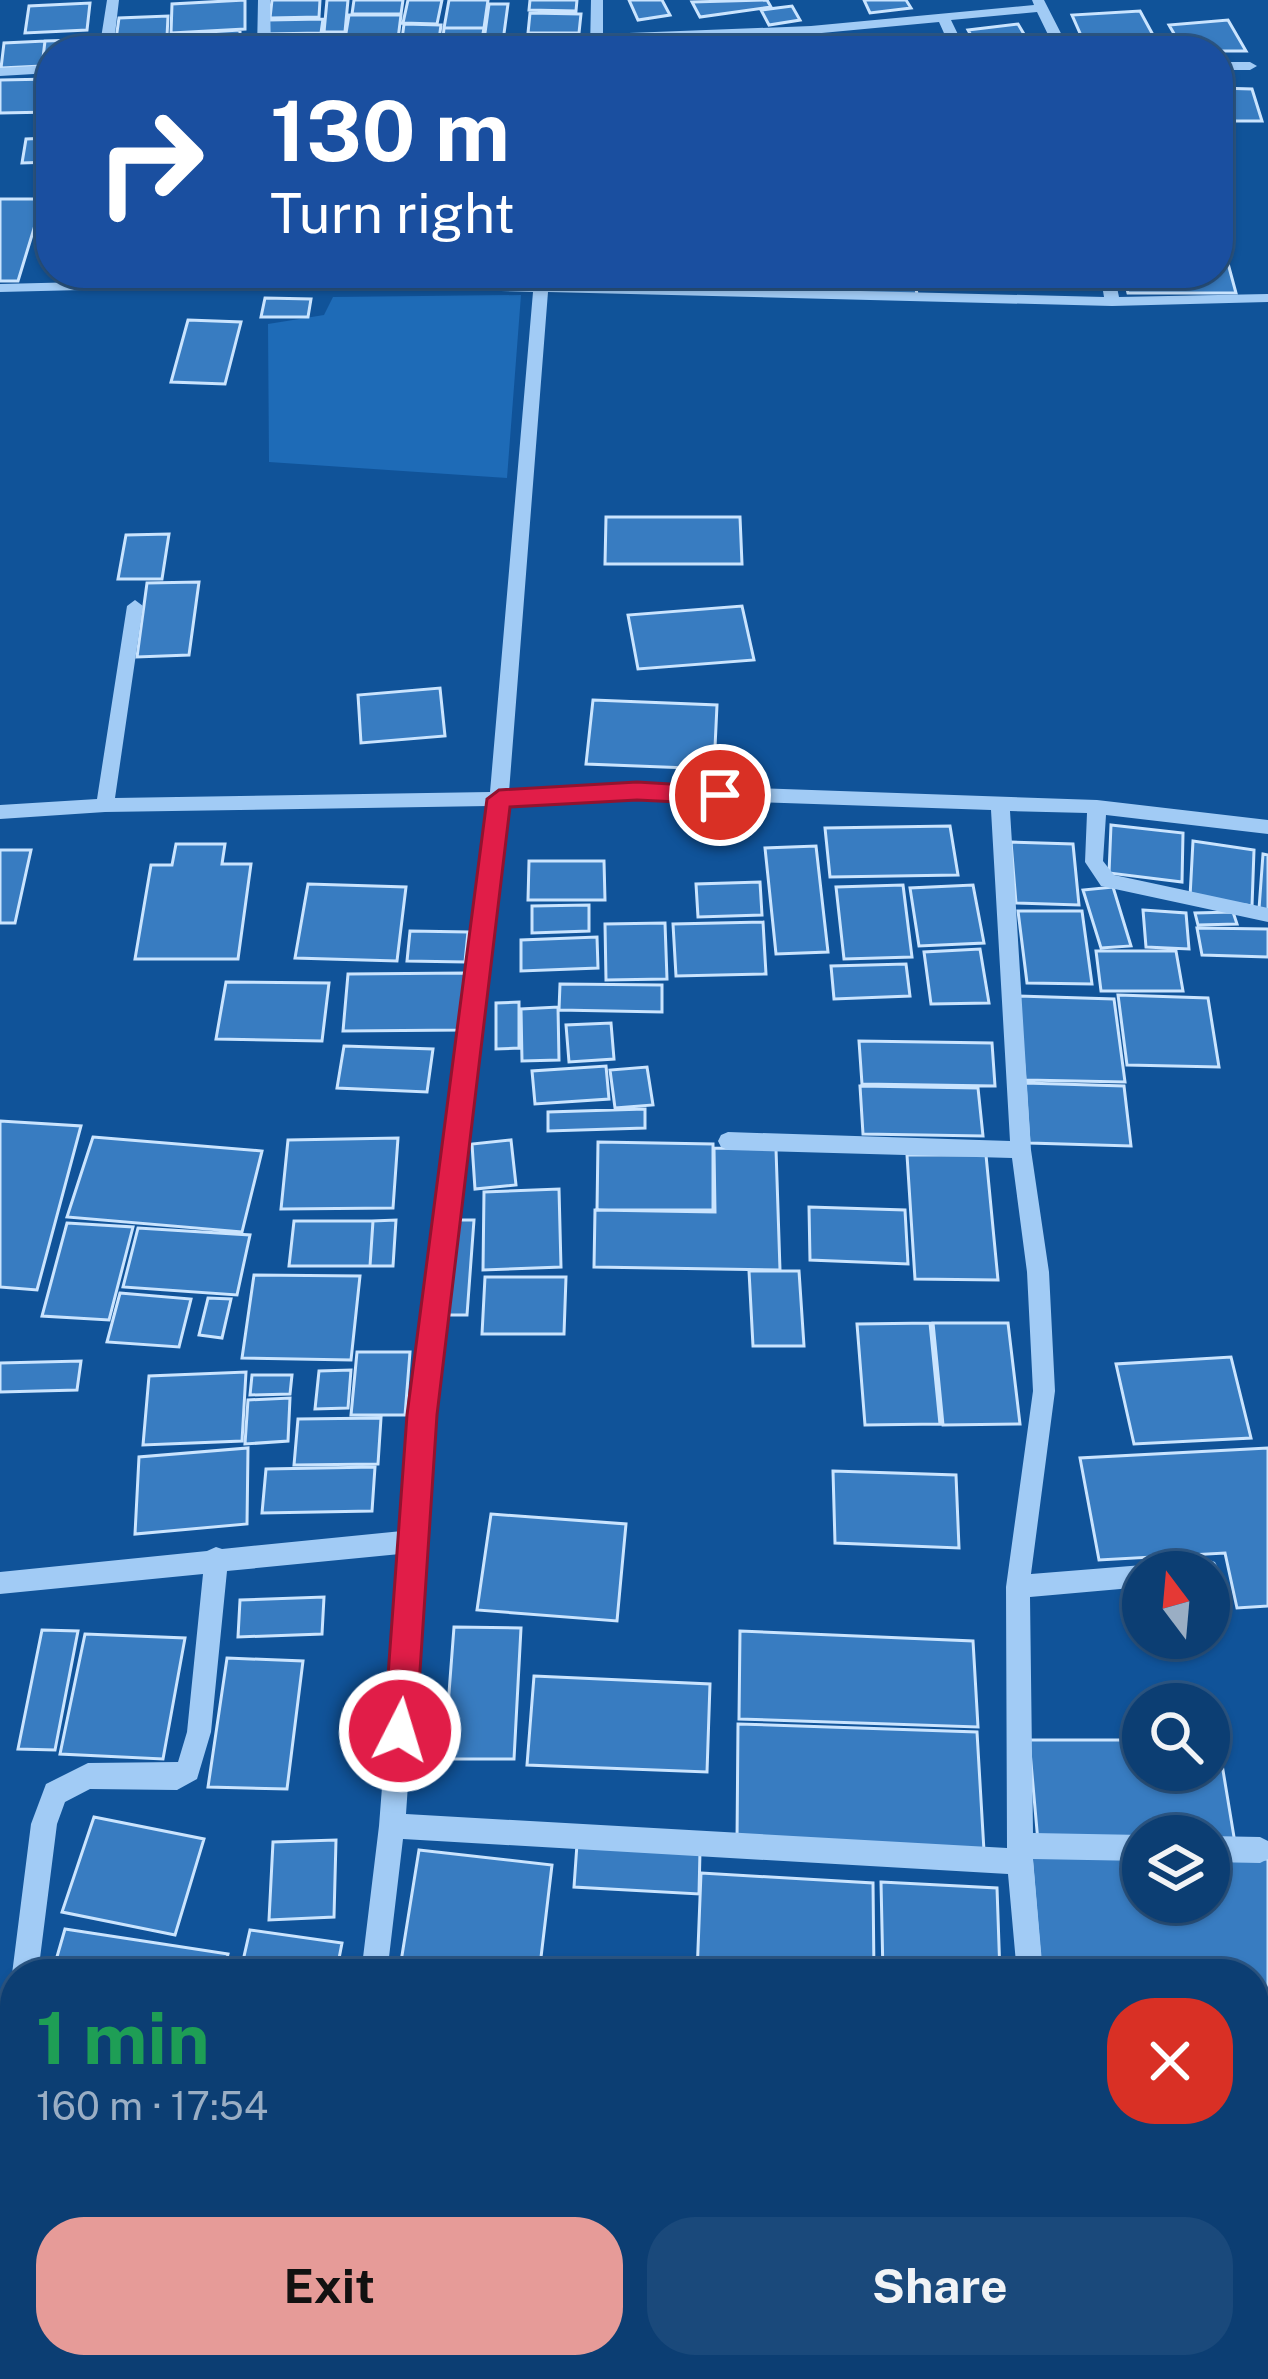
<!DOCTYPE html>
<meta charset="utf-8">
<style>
body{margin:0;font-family:"Public Sans",sans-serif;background:#1a497b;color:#f1f3f6;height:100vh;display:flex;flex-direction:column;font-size:45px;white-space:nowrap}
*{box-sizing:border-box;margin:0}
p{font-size:39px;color:#9aaec4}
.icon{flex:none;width:66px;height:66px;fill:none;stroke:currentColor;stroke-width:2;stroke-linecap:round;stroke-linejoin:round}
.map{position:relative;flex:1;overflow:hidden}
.side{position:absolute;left:0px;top:1959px;width:1269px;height:420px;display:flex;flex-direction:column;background:#0c3e73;border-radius:48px 48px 0 0;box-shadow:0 3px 9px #0004,0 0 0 3px #2c5785}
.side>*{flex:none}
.banner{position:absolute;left:36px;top:36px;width:1197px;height:252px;border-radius:48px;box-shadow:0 3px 9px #0004,0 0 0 3px #2c5785;background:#1a4fa0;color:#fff;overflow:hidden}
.needle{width:78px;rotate:344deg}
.tools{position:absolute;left:1122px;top:1551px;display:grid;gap:24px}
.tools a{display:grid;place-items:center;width:108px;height:108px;border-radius:50%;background:#0c3e73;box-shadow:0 3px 9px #0004,0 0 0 3px #2c5785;font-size:60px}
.pin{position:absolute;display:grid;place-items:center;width:102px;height:102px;color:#fff;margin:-51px;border:6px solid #fff;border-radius:50%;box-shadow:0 3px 12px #0007}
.me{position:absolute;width:132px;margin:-66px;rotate:5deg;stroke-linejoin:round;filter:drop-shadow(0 0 9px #0008)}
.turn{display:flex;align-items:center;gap:42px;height:252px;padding:0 36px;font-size:54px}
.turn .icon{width:156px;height:156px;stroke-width:2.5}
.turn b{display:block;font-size:84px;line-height:102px}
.round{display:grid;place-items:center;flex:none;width:126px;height:126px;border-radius:48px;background:#1a497b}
.headline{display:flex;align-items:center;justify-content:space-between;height:204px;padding:0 36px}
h1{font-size:72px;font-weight:700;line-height:90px;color:#1e9e55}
.cta{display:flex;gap:24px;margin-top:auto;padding:24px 36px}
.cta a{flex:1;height:138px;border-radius:48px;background:#e69b98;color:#111;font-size:48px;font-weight:700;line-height:138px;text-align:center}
.cta a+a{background:#1a497b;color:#f1f3f6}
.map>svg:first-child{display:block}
</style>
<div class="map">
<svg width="1268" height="2379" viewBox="0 0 1268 2379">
<rect width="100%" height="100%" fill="#105399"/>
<path fill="#1e6bb7" d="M 521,295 L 507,478 L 269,462 L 268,324 L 324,315 L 333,297 Z"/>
<path fill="#387cc1" stroke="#cae4fe" stroke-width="3" d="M 245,0 L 245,29 L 171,33 L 172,4 Z
M 272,0 L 320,0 L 319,17 L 270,18 Z
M 327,0 L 348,0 L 345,32 L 324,32 Z
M 354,0 L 403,0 L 401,14 L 352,14 Z
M 408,0 L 442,0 L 437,24 L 403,23 Z
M 449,0 L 488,0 L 484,28 L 444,28 Z
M 530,0 L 577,0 L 576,11 L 529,10 Z
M 629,0 L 662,0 L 670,15 L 638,20 Z
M 767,0 L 771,7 L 700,17 L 692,2 Z
M 864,0 L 906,0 L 911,8 L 870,13 Z
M 90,3 L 87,30 L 25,33 L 29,6 Z
M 489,4 L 508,4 L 503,41 L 484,40 Z
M 792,6 L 800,20 L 769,25 L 761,10 Z
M 1140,11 L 1153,35 L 1083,40 L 1072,15 Z
M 530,13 L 581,14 L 579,33 L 528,33 Z
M 349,15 L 401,15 L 398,39 L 345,39 Z
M 168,16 L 167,37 L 116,39 L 119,18 Z
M 323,19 L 321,33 L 266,34 L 268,20 Z
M 1228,20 L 1246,51 L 1184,51 L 1169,25 Z
M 404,24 L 441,25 L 439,40 L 402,39 Z
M 1018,24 L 1034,51 L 980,51 L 968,30 Z
M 444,28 L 484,28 L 482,39 L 443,38 Z
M 240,30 L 240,48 L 175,51 L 176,34 Z
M 761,35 L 769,51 L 740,51 L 734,39 Z
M 164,38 L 163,50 L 119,51 L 120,40 Z
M 78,40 L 77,51 L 51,51 L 51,65 L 42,66 L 45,41 Z
M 45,41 L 42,66 L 1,68 L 4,43 Z
M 1106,43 L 1157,43 L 1159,51 L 1108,51 Z
M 51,79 L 51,112 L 0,113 L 0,80 Z
M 1218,88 L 1252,89 L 1262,121 L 1218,121 Z
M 51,138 L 51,162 L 22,163 L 26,139 Z
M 0,199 L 43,199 L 18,281 L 0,281 Z
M 1218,256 L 1226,256 L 1236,293 L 1128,293 L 1123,273 L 1218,273 Z
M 129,273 L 185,273 L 185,278 L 129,281 Z
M 611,273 L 708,273 L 704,291 L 609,283 Z
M 853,273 L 914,273 L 917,295 L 856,295 Z
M 917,273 L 1001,273 L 1005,288 L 919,289 Z
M 265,298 L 311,299 L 308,317 L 261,317 Z
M 188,320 L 241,322 L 225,384 L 171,382 Z
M 606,517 L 740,517 L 742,564 L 605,564 Z
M 169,534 L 162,579 L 118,579 L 126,535 Z
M 199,582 L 189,655 L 137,657 L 147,583 Z
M 742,606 L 754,660 L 638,669 L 628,615 Z
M 440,688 L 445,736 L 361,743 L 358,695 Z
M 593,700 L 717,705 L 714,769 L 586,764 Z
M 1111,825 L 1183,833 L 1182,882 L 1109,873 Z
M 950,826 L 958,875 L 830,877 L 825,828 Z
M 1193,841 L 1254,850 L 1252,906 L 1190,897 Z
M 1011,842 L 1073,844 L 1079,905 L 1016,903 Z
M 176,844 L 225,844 L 222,864 L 251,864 L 238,959 L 135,959 L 151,865 L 172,865 Z
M 816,846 L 828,952 L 776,954 L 765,848 Z
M 0,850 L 31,850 L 15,923 L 0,923 Z
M 1263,854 L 1268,855 L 1268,911 L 1259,909 Z
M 529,861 L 604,861 L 605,900 L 528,900 Z
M 760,882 L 762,915 L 698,917 L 696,884 Z
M 308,884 L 406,887 L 397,961 L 295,958 Z
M 903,885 L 912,957 L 844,959 L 836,887 Z
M 973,885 L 984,943 L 919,946 L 910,888 Z
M 1113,887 L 1131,946 L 1101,948 L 1083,890 Z
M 589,905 L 589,931 L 532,933 L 532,906 Z
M 1143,910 L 1186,913 L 1189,949 L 1146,947 Z
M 1018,911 L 1082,911 L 1092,984 L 1027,983 Z
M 1233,912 L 1237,924 L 1198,925 L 1195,913 Z
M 763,922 L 766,974 L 676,976 L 673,924 Z
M 665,923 L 667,979 L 606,980 L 605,924 Z
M 1197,928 L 1268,929 L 1268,957 L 1202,955 Z
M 410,931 L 468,932 L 465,962 L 407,961 Z
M 597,937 L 598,968 L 521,971 L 521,940 Z
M 980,949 L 989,1003 L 931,1004 L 924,952 Z
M 1096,951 L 1176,951 L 1183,991 L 1101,991 Z
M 906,964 L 910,996 L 834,999 L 831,966 Z
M 466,973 L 463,1030 L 343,1031 L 348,974 Z
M 226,982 L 329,983 L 322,1041 L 216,1039 Z
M 560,984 L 662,985 L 662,1012 L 559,1010 Z
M 1118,995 L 1208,998 L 1219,1067 L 1127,1065 Z
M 1018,996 L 1114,999 L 1125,1082 L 1025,1080 Z
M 519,1002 L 519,1048 L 496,1049 L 496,1003 Z
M 558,1007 L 559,1060 L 522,1061 L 521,1009 Z
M 611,1023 L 614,1059 L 569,1062 L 566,1025 Z
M 859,1041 L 992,1043 L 995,1086 L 862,1084 Z
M 344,1046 L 433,1049 L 427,1092 L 337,1088 Z
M 606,1066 L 609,1099 L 535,1104 L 532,1071 Z
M 647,1067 L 653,1105 L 615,1108 L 610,1070 Z
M 1025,1083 L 1124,1086 L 1131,1146 L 1029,1143 Z
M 860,1086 L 978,1088 L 983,1136 L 863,1134 Z
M 645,1109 L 645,1128 L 548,1131 L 548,1112 Z
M 0,1121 L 81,1126 L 37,1290 L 0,1287 Z
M 93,1137 L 262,1151 L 242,1232 L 67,1217 Z
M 398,1138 L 393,1208 L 281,1209 L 288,1140 Z
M 511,1140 L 516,1185 L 475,1189 L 472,1144 Z
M 598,1142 L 713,1144 L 713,1210 L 597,1210 Z
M 714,1148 L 776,1149 L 780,1270 L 594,1267 L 595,1210 L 715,1212 Z
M 907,1155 L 986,1155 L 998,1280 L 915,1279 Z
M 559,1189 L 561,1267 L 483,1270 L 484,1192 Z
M 809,1207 L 905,1210 L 908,1264 L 810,1260 Z
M 396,1220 L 393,1266 L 370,1266 L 373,1221 Z
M 454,1220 L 474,1220 L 467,1315 L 447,1315 Z
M 294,1221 L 373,1221 L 370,1266 L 289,1266 Z
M 67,1223 L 133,1227 L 109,1320 L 42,1316 Z
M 138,1228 L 250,1235 L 237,1295 L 123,1287 Z
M 749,1271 L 799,1271 L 804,1346 L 753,1346 Z
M 254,1275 L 360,1276 L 351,1360 L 242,1358 Z
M 485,1277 L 566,1277 L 564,1334 L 482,1334 Z
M 120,1293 L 191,1299 L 179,1347 L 107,1342 Z
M 208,1298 L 231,1299 L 222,1338 L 199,1335 Z
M 930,1323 L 940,1424 L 865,1425 L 857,1324 Z
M 933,1323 L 1008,1323 L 1020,1424 L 943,1425 Z
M 357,1352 L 410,1352 L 405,1415 L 351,1415 Z
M 1231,1357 L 1251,1438 L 1134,1444 L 1116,1364 Z
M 81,1361 L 77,1390 L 0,1392 L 0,1363 Z
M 351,1370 L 348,1408 L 315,1409 L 319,1371 Z
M 246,1372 L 242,1441 L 143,1445 L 149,1376 Z
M 252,1375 L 292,1375 L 290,1394 L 250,1395 Z
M 290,1398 L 288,1441 L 245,1444 L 248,1400 Z
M 381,1418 L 378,1464 L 294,1465 L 298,1419 Z
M 248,1448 L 247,1524 L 135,1534 L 139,1457 Z
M 1268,1448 L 1268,1606 L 1237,1608 L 1225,1553 L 1099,1560 L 1080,1458 Z
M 375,1467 L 372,1511 L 262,1513 L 266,1469 Z
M 833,1471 L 956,1475 L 959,1548 L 835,1543 Z
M 491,1514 L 626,1524 L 617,1621 L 477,1610 Z
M 324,1597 L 322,1634 L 238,1637 L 240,1600 Z
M 454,1627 L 521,1628 L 514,1759 L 444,1759 Z
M 42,1630 L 78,1631 L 55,1750 L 18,1749 Z
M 740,1631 L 973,1641 L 978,1727 L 739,1719 Z
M 85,1634 L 185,1638 L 163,1759 L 60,1754 Z
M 227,1658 L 303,1661 L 287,1789 L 208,1787 Z
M 534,1676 L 710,1684 L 707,1772 L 527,1765 Z
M 738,1724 L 977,1732 L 984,1851 L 737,1842 Z
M 1029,1740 L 1143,1740 L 1143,1770 L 1209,1770 L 1209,1740 L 1218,1740 L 1235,1843 L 1209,1843 L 1209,1836 L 1143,1836 L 1143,1843 L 1038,1842 Z
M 94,1817 L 204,1839 L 175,1935 L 62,1912 Z
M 336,1840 L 334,1917 L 269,1920 L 273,1842 Z
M 577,1844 L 700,1851 L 699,1894 L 574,1887 Z
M 419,1850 L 552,1865 L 539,1974 L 399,1974 Z
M 1031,1855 L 1143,1857 L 1143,1902 L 1209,1902 L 1209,1858 L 1268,1859 L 1268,1992 L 1254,1991 L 1254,1974 L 1041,1974 Z
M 701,1873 L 873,1883 L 874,1974 L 697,1974 Z
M 881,1882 L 997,1888 L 1000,1974 L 883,1974 Z
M 65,1929 L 228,1954 L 223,1974 L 52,1974 Z
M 250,1930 L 342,1943 L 336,1974 L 240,1974 Z
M 0,2066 L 15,2067 L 15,2142 L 0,2209 Z
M 15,2179 L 15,2298 L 0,2297 L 0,2250 Z
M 0,2309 L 15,2310 L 16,2379 L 0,2379 Z
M 1254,2317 L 1262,2379 L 1120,2379 L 1118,2364 L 1254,2364 Z
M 32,2364 L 129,2364 L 126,2379 L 29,2379 Z
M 425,2364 L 596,2364 L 596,2379 L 423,2379 Z
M 145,2367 L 246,2379 L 142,2379 Z"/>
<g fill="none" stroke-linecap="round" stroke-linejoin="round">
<path fill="#a1cbf5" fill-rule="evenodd" d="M 107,0 L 119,0 L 113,51 L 99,51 Z
M 258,0 L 270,0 L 271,51 L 257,51 Z
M 591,0 L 603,0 L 603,34 L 811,26 L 1034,5 L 1032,0 L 1044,0 L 1070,51 L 1056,51 L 1037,12 L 951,20 L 966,51 L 952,51 L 939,22 L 811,34 L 603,42 L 602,51 L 590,51 Z
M 1218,62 L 1250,62 L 1257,66 L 1250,70 L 1218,70 Z
M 51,65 L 51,73 L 0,76 L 0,68 Z
M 1100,273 L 1114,273 L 1119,297 L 1268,294 L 1268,302 L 1112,306 L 548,292 L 509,792 L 637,784 L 1097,800 L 1268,820 L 1268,834 L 1106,815 L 1103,861 L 1114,875 L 1268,908 L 1268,922 L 1101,886 L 1085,862 L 1087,813 L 1010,811 L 1031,1150 L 1049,1272 L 1055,1391 L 1031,1574 L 1143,1565 L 1153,1572 L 1143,1572 L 1143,1587 L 1030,1597 L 1033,1833 L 1143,1835 L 1143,1861 L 1033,1859 L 1043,1974 L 1017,1974 L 1008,1874 L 403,1839 L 387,1974 L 361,1974 L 379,1826 L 400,1554 L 227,1571 L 211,1732 L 197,1779 L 177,1790 L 90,1789 L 65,1802 L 57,1824 L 38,1974 L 15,1974 L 15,1982 L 12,1974 L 31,1824 L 46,1784 L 88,1763 L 178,1762 L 187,1732 L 203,1574 L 0,1594 L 0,1572 L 207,1551 L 216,1547 L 222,1549 L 402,1531 L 411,1415 L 489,806 L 105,812 L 0,819 L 0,805 L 97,799 L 127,606 L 135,600 L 143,606 L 115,798 L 490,792 L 533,292 L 292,285 L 0,292 L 0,284 L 292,277 L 1104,297 ZM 637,798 L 991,810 L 1010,1141 L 728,1132 L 721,1135 L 718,1141 L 721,1147 L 728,1150 L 1012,1158 L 1027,1272 L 1033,1391 L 1006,1587 L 1007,1848 L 406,1814 L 424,1549 L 428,1541 L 425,1535 L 433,1415 L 507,805 Z
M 1207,1559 L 1215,1562 L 1219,1570 L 1215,1578 L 1209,1580 L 1209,1572 L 1174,1572 L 1178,1564 Z
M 1209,1836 L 1260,1837 L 1268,1841 L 1268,1859 L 1260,1863 L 1209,1862 Z
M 0,2013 L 15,2015 L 15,2041 L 0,2039 Z
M 315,2364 L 345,2364 L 344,2379 L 314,2379 Z
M 1047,2364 L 1077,2364 L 1079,2379 L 1049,2379 Z"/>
</g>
<path fill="#e11d48" stroke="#92132f" stroke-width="3" d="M 637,782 L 720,787 L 732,795 L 720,804 L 637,800 L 510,807 L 437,1415 L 416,1731 L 411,1742 L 400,1747 L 389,1742 L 384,1731 L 407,1415 L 487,799 L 499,790 Z"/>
</svg>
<div class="tools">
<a><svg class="needle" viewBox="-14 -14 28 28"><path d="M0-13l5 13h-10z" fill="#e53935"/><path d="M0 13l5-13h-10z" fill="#9aaec4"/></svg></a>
<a><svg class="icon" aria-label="search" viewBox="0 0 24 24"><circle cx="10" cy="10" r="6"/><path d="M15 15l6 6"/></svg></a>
<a><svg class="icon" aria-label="layers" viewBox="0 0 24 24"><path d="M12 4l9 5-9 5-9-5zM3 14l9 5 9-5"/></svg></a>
</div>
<div class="pin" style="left:720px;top:795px;background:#d93025"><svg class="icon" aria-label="arrive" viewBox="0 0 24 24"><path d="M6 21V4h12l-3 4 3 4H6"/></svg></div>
<svg class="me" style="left:400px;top:1731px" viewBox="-20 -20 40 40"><circle r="17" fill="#e11d48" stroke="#fff" stroke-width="3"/><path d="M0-11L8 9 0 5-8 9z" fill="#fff"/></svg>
<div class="banner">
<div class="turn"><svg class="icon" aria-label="right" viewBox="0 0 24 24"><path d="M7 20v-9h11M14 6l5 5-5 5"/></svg><div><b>130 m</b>Turn right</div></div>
</div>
<section class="side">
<div class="headline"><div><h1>1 min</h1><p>160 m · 17:54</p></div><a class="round" style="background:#d93025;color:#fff"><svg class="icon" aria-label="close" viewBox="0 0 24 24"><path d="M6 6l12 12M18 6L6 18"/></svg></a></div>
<div class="cta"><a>Exit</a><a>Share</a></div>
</section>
</div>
